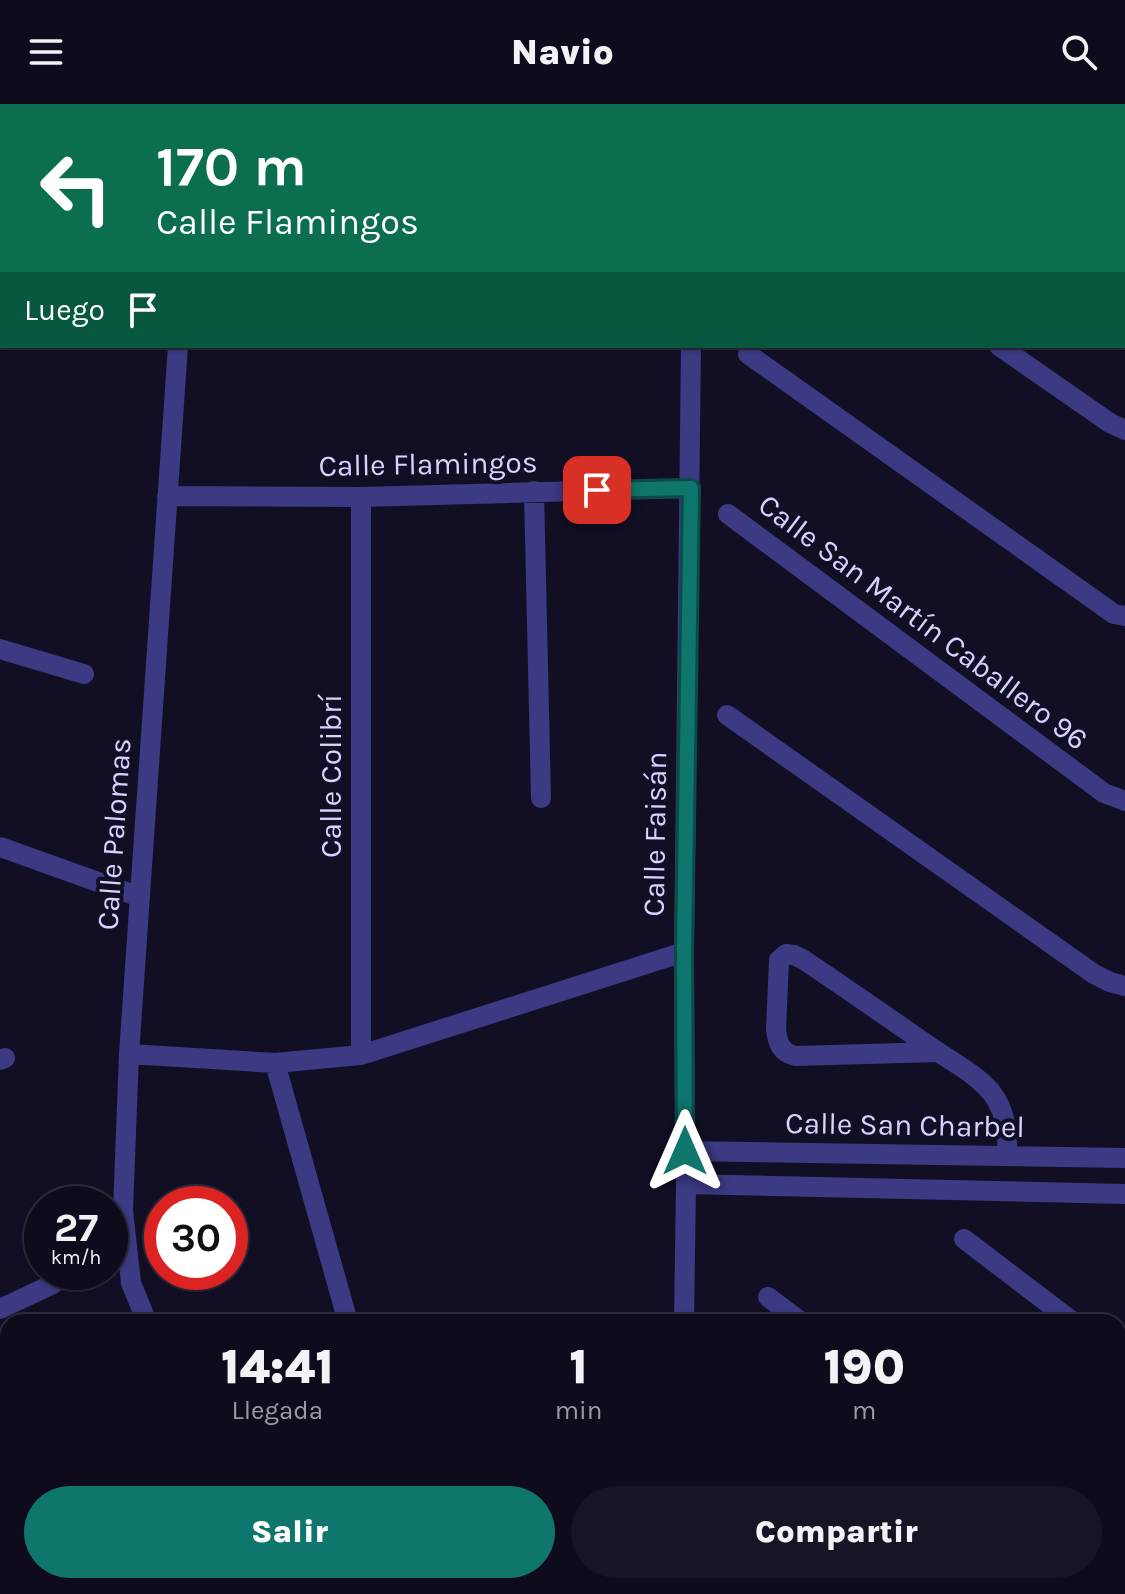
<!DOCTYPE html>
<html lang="es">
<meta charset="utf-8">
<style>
body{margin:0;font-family:Karla,sans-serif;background:#171425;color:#f1f3f6;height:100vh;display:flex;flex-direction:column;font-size:30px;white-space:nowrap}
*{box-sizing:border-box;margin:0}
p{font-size:26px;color:#9b9ba3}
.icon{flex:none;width:44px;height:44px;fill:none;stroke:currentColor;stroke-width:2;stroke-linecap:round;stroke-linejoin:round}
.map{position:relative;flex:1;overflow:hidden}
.drawer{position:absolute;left:0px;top:1210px;width:1126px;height:280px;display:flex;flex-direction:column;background:#0e0b1c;border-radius:24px 24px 0 0;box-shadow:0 2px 6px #0004,0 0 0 2px #2e2b3b}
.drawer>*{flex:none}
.banner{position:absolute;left:0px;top:0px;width:1126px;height:244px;box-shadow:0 2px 6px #0004,0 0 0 2px #2e2b3b;background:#0b6e4f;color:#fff;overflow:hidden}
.speed{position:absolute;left:24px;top:1082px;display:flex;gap:16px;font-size:40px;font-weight:700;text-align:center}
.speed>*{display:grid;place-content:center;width:104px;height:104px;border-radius:50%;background:#0e0b1c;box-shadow:0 2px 6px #0004,0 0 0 2px #2e2b3b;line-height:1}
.speed small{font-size:20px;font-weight:400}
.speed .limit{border:12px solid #d22;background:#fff;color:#111}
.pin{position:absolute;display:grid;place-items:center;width:68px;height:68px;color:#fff;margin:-34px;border-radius:16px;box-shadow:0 4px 12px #0006}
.me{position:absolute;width:88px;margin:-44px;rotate:0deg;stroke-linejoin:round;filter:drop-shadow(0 0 6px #0008)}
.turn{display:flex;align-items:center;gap:28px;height:168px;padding:0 24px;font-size:36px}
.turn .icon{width:104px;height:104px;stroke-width:2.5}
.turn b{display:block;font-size:56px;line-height:68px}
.then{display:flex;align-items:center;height:76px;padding:0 24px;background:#0003;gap:16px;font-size:30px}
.eta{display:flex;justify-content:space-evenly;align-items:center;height:136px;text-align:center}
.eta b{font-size:48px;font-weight:800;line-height:56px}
.button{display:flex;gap:16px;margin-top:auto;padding:16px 24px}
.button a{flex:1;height:92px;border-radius:48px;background:#0f766e;color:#fff;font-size:32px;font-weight:800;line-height:92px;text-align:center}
.button a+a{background:#171425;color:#f1f3f6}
header{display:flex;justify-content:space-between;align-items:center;height:104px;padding:0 24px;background:#0e0b1c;font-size:36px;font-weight:800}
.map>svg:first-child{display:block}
</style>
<header><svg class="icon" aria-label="menu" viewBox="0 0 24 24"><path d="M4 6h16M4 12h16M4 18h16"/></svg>Navio<svg class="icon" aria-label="search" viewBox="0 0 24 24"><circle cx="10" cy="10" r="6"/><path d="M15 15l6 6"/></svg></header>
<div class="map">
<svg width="1125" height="1490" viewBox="0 0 1125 1490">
<rect width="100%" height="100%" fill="#120f25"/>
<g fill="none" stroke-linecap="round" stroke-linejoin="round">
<path stroke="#3c3a83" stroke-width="20" d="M 691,0 L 691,2
M 914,0 L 917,2
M 102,2 L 104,0
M 196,2 L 196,0
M 0,96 L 2,97
M 1124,141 L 1125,141
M 0,196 L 2,190
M 999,242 L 1110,319 L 1125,326
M 748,250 L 1114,510 L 1125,512
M 534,387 L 541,694
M 167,392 L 361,393 L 691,384
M 361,393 L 361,951
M 728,410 L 1104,689 L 1125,697
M 0,545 L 84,570
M 727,611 L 1094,870 L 1110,878 L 1125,882
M 0,743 L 140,793
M 938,948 L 795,952 C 781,948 778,940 776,926 L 779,856 L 786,850 L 794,851 L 804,856 C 847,885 889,914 932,944 C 951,957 976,970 991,988 C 1006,1007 1008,1029 1007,1052
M 129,950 L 275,959 L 361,951 L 684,848
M 0,956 L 5,954
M 275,959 L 348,1218
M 685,1047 L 1125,1054
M 686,1080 L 1125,1090
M 964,1135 L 1073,1218
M 768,1193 L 801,1218
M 0,1205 L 53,1180
M 147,1218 L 131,1179 L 123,1106 L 129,950 L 178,242
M 684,1218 L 686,1080 L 685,1047 L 684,848 L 691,242
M 1118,1253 L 1125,1258
M 1118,1447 L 1125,1447
M 613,1482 L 635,1490
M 865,1482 L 875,1490
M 333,1490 L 333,1488
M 492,1490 L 492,1482
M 680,1490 L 680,1482"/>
</g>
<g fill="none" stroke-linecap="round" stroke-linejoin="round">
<defs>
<path id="route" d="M 597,386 L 691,384 L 684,848 L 685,1047"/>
</defs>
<use href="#route" stroke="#0a4d48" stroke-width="20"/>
<use href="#route" stroke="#0f766e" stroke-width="14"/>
</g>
<g text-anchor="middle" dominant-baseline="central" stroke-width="8" stroke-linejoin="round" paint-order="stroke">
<g font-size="30" fill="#d7d3ff" stroke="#120f25">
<text transform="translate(428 360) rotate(-1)">Calle Flamingos</text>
<text transform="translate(923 518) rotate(37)">Calle San Martín Caballero 96</text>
<text transform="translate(331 672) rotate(-90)">Calle Colibrí</text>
<text transform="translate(114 730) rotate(-86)">Calle Palomas</text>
<text transform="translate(655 730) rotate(-89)">Calle Faisán</text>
<text transform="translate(905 1021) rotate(1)">Calle San Charbel</text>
</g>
</g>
</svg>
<div class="speed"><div>27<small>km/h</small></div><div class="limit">30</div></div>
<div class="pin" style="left:597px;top:386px;background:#d93025"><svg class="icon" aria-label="arrive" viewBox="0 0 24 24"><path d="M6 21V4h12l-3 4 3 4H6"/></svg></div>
<svg class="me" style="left:685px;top:1047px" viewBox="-20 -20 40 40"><path d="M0-17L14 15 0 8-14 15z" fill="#0f766e" stroke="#fff" stroke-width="4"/></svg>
<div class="banner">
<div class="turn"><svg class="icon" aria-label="left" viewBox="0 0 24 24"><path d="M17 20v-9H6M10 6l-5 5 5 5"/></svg><div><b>170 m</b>Calle Flamingos</div></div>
<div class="then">Luego<svg class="icon" aria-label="arrive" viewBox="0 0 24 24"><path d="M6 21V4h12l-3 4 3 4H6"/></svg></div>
</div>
<section class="drawer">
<div class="eta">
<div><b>14:41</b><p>Llegada</p></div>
<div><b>1</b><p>min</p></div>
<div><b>190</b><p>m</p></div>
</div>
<div class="button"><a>Salir</a><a>Compartir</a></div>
</section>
</div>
